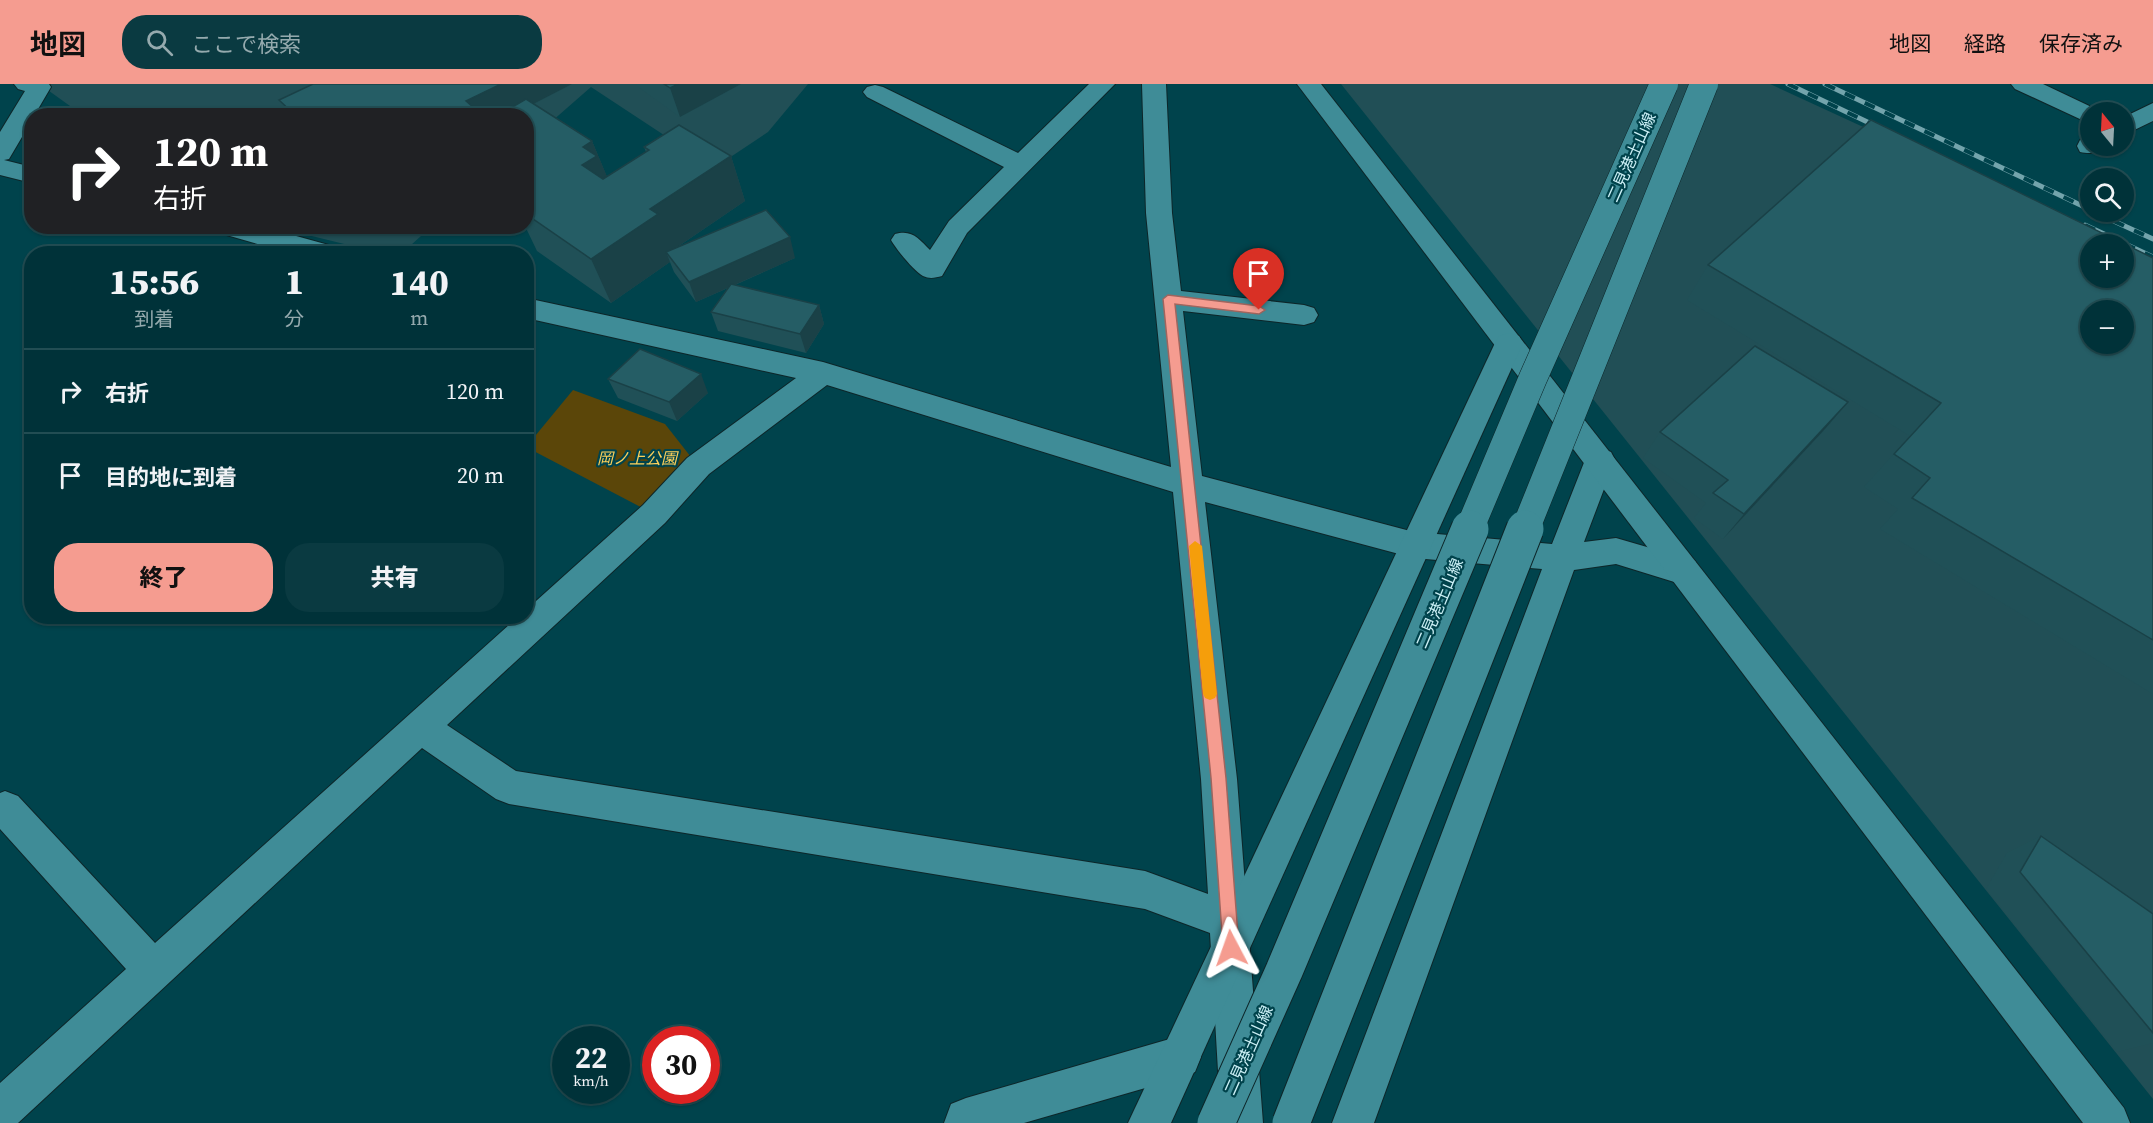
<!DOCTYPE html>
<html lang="ja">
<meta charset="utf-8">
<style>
body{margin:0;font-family:"Source Serif 4","Noto Sans JP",serif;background:#0a3a41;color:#f1f3f6;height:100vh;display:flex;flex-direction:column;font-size:22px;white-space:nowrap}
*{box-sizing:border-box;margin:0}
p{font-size:20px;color:#95aaae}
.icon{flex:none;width:33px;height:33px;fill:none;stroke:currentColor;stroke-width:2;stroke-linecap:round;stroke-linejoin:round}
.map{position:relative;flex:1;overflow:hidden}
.drawer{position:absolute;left:24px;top:162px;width:510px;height:378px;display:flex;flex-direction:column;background:#003239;border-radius:24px;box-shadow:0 2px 4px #0004,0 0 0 2px #224d53}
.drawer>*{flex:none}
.guide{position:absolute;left:24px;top:24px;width:510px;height:126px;border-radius:24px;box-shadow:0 2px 4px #0004,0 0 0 2px #224d53;background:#202124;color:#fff;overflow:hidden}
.needle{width:39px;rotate:342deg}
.fabs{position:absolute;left:2080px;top:18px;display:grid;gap:12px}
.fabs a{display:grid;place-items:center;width:54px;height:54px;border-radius:50%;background:#003239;box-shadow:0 2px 4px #0004,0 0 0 2px #224d53;font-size:30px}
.speed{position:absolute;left:552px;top:942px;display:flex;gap:12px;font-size:30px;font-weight:700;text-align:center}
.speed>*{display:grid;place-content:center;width:78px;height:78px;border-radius:50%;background:#003239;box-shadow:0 2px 4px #0004,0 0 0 2px #224d53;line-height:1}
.speed small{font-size:15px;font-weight:400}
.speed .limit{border:9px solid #d22;background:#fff;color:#111}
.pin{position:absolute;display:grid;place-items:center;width:51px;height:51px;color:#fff;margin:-62px -26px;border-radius:50% 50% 50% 0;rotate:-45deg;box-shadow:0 0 6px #0007}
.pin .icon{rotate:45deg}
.me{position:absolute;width:66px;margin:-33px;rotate:356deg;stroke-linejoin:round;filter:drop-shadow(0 0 4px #0008)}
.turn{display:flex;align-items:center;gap:21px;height:126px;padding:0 30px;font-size:27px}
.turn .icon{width:78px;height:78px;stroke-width:2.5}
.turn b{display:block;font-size:42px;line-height:51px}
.eta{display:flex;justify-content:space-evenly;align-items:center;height:102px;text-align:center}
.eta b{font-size:36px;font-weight:800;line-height:42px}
.action{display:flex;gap:12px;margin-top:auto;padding:12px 30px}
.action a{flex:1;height:69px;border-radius:24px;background:#f59c90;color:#111;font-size:24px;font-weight:800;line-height:69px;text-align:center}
.action a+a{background:#0a3a41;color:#f1f3f6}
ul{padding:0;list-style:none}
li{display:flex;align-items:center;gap:18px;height:84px;padding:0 30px;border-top:2px solid #224d53}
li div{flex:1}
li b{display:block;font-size:22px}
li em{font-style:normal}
header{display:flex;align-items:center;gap:36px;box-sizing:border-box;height:84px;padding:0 30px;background:#f59c90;color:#111}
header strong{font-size:28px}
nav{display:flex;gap:33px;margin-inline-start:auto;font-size:21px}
.search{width:420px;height:54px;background:#0a3a41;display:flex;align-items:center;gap:15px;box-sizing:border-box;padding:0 21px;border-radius:24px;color:#95aaae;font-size:22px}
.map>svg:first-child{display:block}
</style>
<header>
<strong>地図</strong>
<div class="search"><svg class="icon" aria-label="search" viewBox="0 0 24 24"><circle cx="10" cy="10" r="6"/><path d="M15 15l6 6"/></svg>ここで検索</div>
<nav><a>地図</a><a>経路</a><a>保存済み</a></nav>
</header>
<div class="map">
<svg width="2153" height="1039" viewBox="0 0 2153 1039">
<rect width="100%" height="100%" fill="#00434c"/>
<path fill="#214f56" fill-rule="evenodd" d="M 48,0 L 808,0 L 768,48 L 714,84 L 591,3 L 527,59 L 526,32 L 89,31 L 70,22 L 45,4 Z
M 1341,0 L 1770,0 L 1948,82 L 2091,160 L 2091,194 L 2124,194 L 2153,181 L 2153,1015 ZM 2091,226 L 2124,226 L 2124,260 L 2091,260 Z
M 275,143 L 431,143 L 401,170 L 381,169 Z"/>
<path fill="#5b4609" d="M 573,306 L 665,340 L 698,382 L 654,430 L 526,363 Z"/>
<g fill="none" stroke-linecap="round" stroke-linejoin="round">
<defs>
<path id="minor" d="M 14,0 L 49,0 L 51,3 L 34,32 L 32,32 L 32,36 L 9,75 L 4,76 L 32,83 L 32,99 L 0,91 L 0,48 L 25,7 L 18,5 Z
M 1089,0 L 1115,0 L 967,149 L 942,192 C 935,194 929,195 923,192 C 914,187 896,165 891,156 L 895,150 C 912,145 919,155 930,166 L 949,137 L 1004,83 L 867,13 L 863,8 L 867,3 L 875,1 L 883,3 L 1018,69 Z
M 1142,0 L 1166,0 L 1172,129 L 1181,207 L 1304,221 L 1314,224 L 1318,231 L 1314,238 L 1304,241 L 1183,227 L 1202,392 L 1414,448 L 1552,460 L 1585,376 L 1589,368 L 1600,364 L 1611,368 L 1615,376 L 1584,458 L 1616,454 L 1695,477 L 1700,487 L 1695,497 L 1684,501 L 1616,480 L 1574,486 L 1374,1039 L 1332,1039 L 1542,485 L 1414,474 L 1205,418 L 1237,695 L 1263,1039 L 1221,1039 L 1210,849 L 1145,825 L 509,720 L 496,715 L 422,664 L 18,1039 L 0,1039 L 0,999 L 126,885 L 0,745 L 0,709 L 5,707 L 18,712 L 155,859 L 519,532 L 526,532 L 526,526 L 643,421 L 687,374 L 796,294 L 526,234 L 526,214 L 823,278 L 1171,383 L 1146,129 ZM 827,301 L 1173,408 L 1201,695 L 1208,810 L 1145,787 L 516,687 L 447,641 L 665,439 L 709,390 Z
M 2011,0 L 2043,0 L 2102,28 L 2091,28 L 2091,39 L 2082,36 L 2015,5 Z
M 2153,19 L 2153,37 L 2124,51 L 2124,33 Z
M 2091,53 L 2091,62 L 2103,62 C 2097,70 2090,70 2080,68 L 2077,62 L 2080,56 Z
M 212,142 L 260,142 L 336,163 L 340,170 L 292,170 L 216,148 Z
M 1180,952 L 1195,958 L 1201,973 L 1195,988 L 1180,994 L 1024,1039 L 944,1039 L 951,1020 L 966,1014 Z"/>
<path id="tertiary" d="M 1297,0 L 1321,0 L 2124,1024 L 2130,1039 L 2083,1039 Z"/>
<path id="secondary" d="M 1509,249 L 1519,252 L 1523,259 L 1171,1039 L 1128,1039 L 1495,259 L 1499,252 Z"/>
</defs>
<use href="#minor" stroke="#0d2629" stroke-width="2"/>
<use href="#tertiary" stroke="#0d2629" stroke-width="2"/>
<use href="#secondary" stroke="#0d2629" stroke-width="2"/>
<use href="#minor" fill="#3f8c97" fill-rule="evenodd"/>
<use href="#tertiary" fill="#3f8c97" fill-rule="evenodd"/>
<use href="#secondary" fill="#3f8c97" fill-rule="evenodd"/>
<defs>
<path id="rail" d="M 1788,0 L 1882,45
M 1825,0 L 2091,126
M 2094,128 L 2153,155
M 2085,141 L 2153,173"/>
</defs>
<use href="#rail" stroke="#73a4ac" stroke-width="5"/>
<use href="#rail" stroke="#00434c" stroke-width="4" stroke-dasharray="11" stroke-linecap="butt"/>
<defs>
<path id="secondary-bridge-far1" d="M 1469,446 L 1533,294 L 1664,0
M 1525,446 L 1704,0"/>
<path id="secondary-bridge" d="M 1216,1039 L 1284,887 L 1470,445
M 1291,1039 L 1525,445"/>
</defs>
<use href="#secondary-bridge-far1" stroke="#0d2629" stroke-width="29" stroke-linecap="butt"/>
<use href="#secondary-bridge" stroke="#0d2629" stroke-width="39" stroke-linecap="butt"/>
<use href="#secondary-bridge-far1" stroke="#3f8c97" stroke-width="28"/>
<use href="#secondary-bridge" stroke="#3f8c97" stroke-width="37"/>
</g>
<path fill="#205057" d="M 313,0 L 572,0 L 534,20 L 592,57 L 607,93 L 646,68 L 644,63 L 731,72 L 745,117 L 676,164 L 795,174 L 735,201 L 819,221 L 824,240 L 806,269 L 718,247 L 711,228 L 728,204 L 696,218 L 674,188 L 670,178 L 611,219 L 537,167 L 525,142 L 526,142 L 526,32 L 289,32 L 279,16 Z
M 636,0 L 741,0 L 680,33 L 637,2 Z
M 2153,174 L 2153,610 L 1880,445 L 1898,425 L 1864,403 L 1910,352 L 1687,216 L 1708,181 Z
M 608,295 L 708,309 L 677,337 L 618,314 Z
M 1848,318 L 1825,345 L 1723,455 L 1694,434 L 1706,419 L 1643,374 L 1660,348 Z
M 2041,752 L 2153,830 L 2153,959 L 2117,968 L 1986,805 L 2007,769 Z"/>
<path fill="#1a4147" d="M 501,0 L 572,0 L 510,32 L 473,32 L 466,17 Z
M 678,0 L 741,0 L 680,33 L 670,4 Z
M 592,57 L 611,102 L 582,81 L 583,63 Z
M 731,72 L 745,117 L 667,170 L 670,178 L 611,219 L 591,175 L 650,125 Z
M 790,153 L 795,174 L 696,218 L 689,198 Z
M 819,221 L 824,240 L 806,269 L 800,250 Z
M 701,290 L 708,309 L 677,337 L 669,318 Z
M 1848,318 L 1825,345 L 1723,455 L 1744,430 Z"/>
<path fill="#255d65" stroke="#1a4147" stroke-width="1.5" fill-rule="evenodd" d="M 313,0 L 501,0 L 466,17 L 483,32 L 296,32 L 279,16 Z
M 664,0 L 678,0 L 670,4 Z
M 526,15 L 592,57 L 583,63 L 597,72 L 582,81 L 603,95 L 649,66 L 644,63 L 679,41 L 731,72 L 650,125 L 658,130 L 591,175 L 526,130 L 526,115 L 533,111 L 526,107 L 526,32 L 497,32 Z
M 1871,36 L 2153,174 L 2153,556 L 1912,414 L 1930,394 L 1894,370 L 1941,319 L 1708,181 ZM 2091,160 L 2124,160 L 2124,194 L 2091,194 ZM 2091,226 L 2124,226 L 2124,260 L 2091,260 Z
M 766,126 L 790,153 L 689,198 L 666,168 Z
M 731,200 L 819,221 L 800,250 L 711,228 Z
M 1755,262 L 1848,318 L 1744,430 L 1713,409 L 1728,396 L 1660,348 Z
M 640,265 L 701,290 L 669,318 L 608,295 Z
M 2041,752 L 2153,830 L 2153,949 L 2020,788 Z"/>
<path fill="#f59c90" stroke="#9f655e" stroke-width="1.5" d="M 1168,211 L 1259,222 L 1265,226 L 1259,230 L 1175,220 L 1226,694 L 1239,864 L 1236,870 L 1231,872 L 1225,870 L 1223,864 L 1211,694 L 1163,215 Z"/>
<path fill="#f59e0b" d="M 1195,457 L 1202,462 L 1217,610 L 1215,614 L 1210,616 L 1205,614 L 1203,610 L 1189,462 Z"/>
<g text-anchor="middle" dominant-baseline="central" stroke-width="4.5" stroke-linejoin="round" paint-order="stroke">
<g font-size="16" fill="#cdf1f7" stroke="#00434c">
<text transform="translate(1631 73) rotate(-66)">二見港土山線</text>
<text transform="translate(1439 519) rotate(-67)">二見港土山線</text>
<text transform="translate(1248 966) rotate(-66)">二見港土山線</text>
</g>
<g font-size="16" font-style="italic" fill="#fcd05b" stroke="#00434c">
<text x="637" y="374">岡ノ上公園</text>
</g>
</g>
</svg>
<div class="fabs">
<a><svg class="needle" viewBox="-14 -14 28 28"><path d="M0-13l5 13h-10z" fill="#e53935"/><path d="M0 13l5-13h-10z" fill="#95aaae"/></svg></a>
<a><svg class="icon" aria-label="search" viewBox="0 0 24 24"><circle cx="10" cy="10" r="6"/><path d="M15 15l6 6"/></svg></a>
<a>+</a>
<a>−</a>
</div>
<div class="speed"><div>22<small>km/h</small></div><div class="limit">30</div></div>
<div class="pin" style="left:1259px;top:226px;background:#d93025"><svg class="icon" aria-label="arrive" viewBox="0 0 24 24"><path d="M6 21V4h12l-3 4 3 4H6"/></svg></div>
<svg class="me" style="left:1231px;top:864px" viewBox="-20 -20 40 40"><path d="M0-17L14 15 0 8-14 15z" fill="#f59c90" stroke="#fff" stroke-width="4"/></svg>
<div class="guide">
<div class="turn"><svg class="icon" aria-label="right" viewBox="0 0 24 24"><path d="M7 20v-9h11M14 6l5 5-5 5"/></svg><div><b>120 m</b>右折</div></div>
</div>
<section class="drawer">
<div class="eta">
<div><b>15:56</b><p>到着</p></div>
<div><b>1</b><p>分</p></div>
<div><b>140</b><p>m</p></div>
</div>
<ul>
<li><svg class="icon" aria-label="right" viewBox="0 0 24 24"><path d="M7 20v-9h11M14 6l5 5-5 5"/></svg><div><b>右折</b></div><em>120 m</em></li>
<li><svg class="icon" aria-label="arrive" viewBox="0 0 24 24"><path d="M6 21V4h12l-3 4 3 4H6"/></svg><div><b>目的地に到着</b></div><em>20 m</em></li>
</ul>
<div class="action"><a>終了</a><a>共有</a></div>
</section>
</div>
